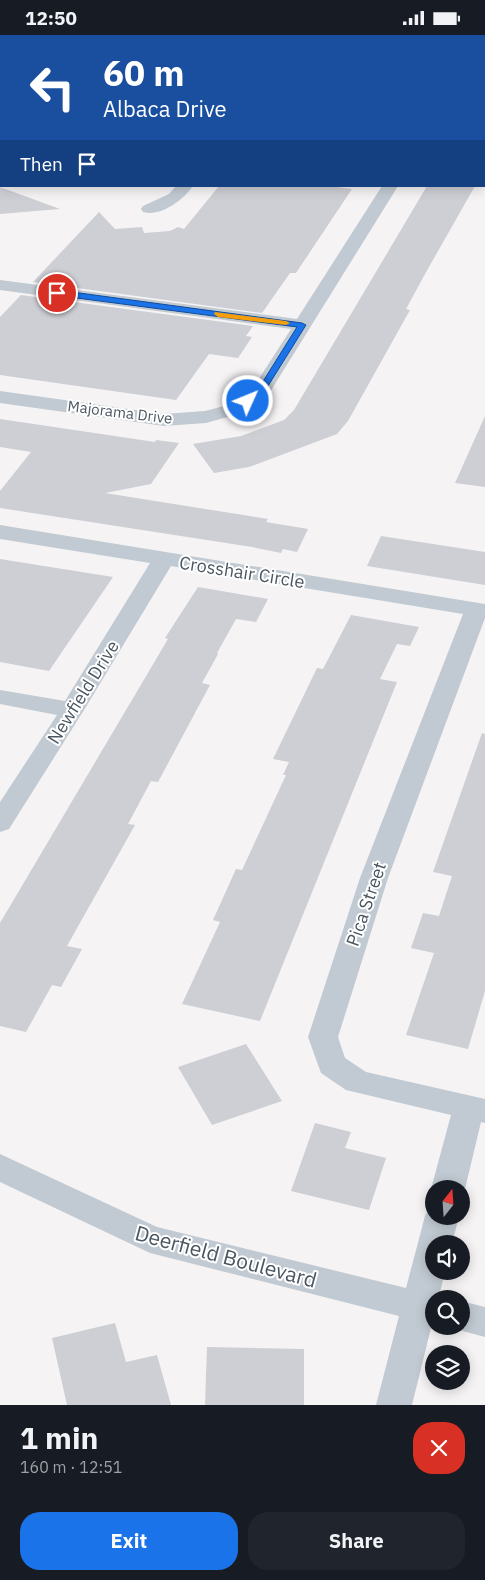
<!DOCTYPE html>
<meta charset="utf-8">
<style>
body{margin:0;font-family:"IBM Plex Sans",sans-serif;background:#20242c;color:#f1f3f6;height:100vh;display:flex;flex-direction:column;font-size:19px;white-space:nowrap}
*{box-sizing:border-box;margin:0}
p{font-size:16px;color:#9ea1a6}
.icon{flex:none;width:28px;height:28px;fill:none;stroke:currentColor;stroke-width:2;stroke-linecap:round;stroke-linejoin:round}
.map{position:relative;height:1370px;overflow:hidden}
.drawer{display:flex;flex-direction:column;background:#171b24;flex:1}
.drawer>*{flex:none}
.hud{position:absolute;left:0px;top:0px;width:485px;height:152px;box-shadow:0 2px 12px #0003;background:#1a4fa0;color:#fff;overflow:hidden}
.needle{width:32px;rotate:17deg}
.tools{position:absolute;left:425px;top:1145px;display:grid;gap:10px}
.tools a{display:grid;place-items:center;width:45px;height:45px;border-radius:50%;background:#171b24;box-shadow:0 2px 12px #0003;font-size:25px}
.pin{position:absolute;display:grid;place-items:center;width:42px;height:42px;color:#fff;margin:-21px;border:2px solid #fff;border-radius:50%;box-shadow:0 1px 5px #0007}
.me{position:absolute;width:55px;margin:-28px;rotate:46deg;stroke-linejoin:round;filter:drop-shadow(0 0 4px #0008)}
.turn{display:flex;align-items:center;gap:18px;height:105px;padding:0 20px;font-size:22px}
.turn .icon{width:65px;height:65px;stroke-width:2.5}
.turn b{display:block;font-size:35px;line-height:42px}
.then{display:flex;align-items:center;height:48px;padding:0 20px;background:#0003;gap:10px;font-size:19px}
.round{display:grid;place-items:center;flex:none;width:52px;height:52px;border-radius:20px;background:#20242c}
.summary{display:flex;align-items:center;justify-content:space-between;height:85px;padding:0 20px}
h1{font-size:30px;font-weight:700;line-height:38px}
.cta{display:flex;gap:10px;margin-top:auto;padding:10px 20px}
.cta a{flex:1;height:58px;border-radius:20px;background:#1a73e8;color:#fff;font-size:20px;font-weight:700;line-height:58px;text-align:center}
.cta a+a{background:#20242c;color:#f1f3f6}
.status{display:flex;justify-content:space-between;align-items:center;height:35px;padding:0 25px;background:#171b24;direction:ltr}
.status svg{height:14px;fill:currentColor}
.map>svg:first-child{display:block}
</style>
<div class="status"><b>12:50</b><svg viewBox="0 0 49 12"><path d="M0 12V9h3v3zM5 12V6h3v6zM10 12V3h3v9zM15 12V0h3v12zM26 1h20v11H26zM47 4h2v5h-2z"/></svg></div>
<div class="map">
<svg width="485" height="1370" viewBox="0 0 485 1370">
<rect width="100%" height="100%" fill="#f5f3f3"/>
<path fill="#90daee" d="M 159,0 L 451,0 L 156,1 Z"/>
<path fill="#cdcfd5" d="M 219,151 L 329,151 L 352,154 L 296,238 L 290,238 L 262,278 L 33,247 L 99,177 L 115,194 L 142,192 L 144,198 L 170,196 L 178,192 L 184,194 Z
M 427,151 L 475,151 L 425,239 L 406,274 L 410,275 L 348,386 L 337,399 L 249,432 L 214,438 L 193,409 L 241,401 L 284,385 L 294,375 Z
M 0,152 L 60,174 L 0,179 Z
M 21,260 L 253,291 L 246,301 L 252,302 L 238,323 L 209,319 L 176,365 L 0,340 L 0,282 Z
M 485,381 L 485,452 L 455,448 Z
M 0,384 L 155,407 L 156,405 L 179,408 L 151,449 L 105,458 L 268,484 L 266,487 L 308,494 L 297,517 L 283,514 L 281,518 L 252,512 L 0,473 L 0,456 L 31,417 L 0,412 Z
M 381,501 L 485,517 L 485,550 L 367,531 Z
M 0,524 L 113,542 L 49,636 L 0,627 Z
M 198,552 L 268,564 L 256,587 L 236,584 L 217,618 L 218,619 L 202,648 L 210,650 L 158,747 L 151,746 L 128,789 L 135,790 L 67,911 L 82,914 L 61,952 L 52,950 L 26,997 L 0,991 L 0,888 L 168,604 L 165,603 Z
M 351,580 L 419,592 L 410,611 L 397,609 L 380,644 L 397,647 L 260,986 L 182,969 L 220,887 L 213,885 L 236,834 L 242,835 L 286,740 L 283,740 L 289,727 L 273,724 L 317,633 L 323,634 Z
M 482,698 L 485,699 L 485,956 L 468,1014 L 406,1000 L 434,918 L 411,913 L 423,878 L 439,881 L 452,841 L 433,837 Z
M 246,1009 L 282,1066 L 212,1090 L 178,1032 Z
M 315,1088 L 351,1097 L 345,1113 L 386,1123 L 369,1175 L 291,1156 Z
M 115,1288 L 126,1327 L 157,1320 L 171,1370 L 67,1370 L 52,1303 Z
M 207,1312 L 304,1314 L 304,1370 L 205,1370 Z"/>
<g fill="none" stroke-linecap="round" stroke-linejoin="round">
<path stroke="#7ad0a6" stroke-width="2" stroke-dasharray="2.5 1" stroke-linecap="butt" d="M 133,0 L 136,1"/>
<path fill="#c1cad2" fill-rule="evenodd" d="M 0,82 L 1,82 L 1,90 L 0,90 Z
M 176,151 L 193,151 C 183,165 161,182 143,177 L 141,174 L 143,171 L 169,159 Z
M 382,151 L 398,151 L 270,357 L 267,361 L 242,378 L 206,388 L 164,391 L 0,368 L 0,356 L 164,379 L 205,376 L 228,370 L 253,353 L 291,294 L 0,255 L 0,245 L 297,284 Z
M 0,490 L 485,569 L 485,583 L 388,843 L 338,1002 L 345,1023 L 366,1037 L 485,1064 L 485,1088 L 481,1087 L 465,1154 L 461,1160 L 461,1154 L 434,1154 L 434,1158 L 431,1154 L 451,1080 L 346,1055 L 321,1038 L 308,1002 L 360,843 L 463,579 L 171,531 L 84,675 L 9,794 L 0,797 L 0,767 L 57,680 L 0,669 L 0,655 L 65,666 L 150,528 L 0,504 Z
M 0,1119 L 157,1192 L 406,1253 L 425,1181 L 430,1171 L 434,1170 L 434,1181 L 459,1181 L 452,1209 L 434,1209 L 434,1236 L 445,1236 L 439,1262 L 445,1264 L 434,1264 L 434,1290 L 432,1289 L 412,1370 L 376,1370 L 399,1281 L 150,1218 L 0,1147 Z
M 461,1266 L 485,1272 L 485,1302 L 448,1292 L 461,1291 Z"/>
</g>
<path fill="#1a73e8" stroke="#114b97" d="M 57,255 L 302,288 L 306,290 L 263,359 L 248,369 L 243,366 L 257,356 L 297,292 L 54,260 L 53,258 Z"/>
<path fill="#f59e0b" d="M 215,277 L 286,286 L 290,288 L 286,290 L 218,282 L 214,279 Z"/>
<g text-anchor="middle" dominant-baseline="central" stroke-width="4" stroke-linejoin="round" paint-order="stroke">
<g font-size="15" fill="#4a5661" stroke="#fff">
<text transform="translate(120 377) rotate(7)">Majorama Drive</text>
</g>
<g font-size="18" fill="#4a5661" stroke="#fff">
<text transform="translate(242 537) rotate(9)">Crosshair Circle</text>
<text transform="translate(83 657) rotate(-58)">Newfield Drive</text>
<text transform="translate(366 869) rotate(-71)">Pica Street</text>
</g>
<g font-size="21" fill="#4a5661" stroke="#fff">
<text transform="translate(226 1221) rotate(15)">Deerfield Boulevard</text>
</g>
</g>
</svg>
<div class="tools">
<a><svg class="needle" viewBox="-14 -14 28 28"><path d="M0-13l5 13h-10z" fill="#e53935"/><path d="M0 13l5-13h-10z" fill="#9ea1a6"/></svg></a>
<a><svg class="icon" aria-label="sound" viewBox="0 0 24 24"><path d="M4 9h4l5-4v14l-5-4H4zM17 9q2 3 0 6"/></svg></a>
<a><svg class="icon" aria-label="search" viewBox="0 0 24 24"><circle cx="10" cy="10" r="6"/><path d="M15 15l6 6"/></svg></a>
<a><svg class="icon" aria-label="layers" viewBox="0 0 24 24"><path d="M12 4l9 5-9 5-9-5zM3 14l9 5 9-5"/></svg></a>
</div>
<div class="pin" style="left:57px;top:258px;background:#d93025"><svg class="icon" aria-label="arrive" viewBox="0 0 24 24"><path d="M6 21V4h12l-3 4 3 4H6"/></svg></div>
<svg class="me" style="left:248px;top:366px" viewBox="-20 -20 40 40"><circle r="17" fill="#1a73e8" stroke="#fff" stroke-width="3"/><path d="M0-11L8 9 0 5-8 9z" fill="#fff"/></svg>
<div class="hud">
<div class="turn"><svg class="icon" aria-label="left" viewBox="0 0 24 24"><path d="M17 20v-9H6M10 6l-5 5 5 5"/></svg><div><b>60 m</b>Albaca Drive</div></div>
<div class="then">Then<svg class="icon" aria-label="arrive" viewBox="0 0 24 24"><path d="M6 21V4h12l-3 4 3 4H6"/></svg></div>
</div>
</div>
<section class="drawer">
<div class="summary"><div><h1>1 min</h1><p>160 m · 12:51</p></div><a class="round" style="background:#d93025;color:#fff"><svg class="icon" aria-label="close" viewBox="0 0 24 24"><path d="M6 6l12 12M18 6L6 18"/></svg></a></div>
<div class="cta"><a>Exit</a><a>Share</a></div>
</section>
